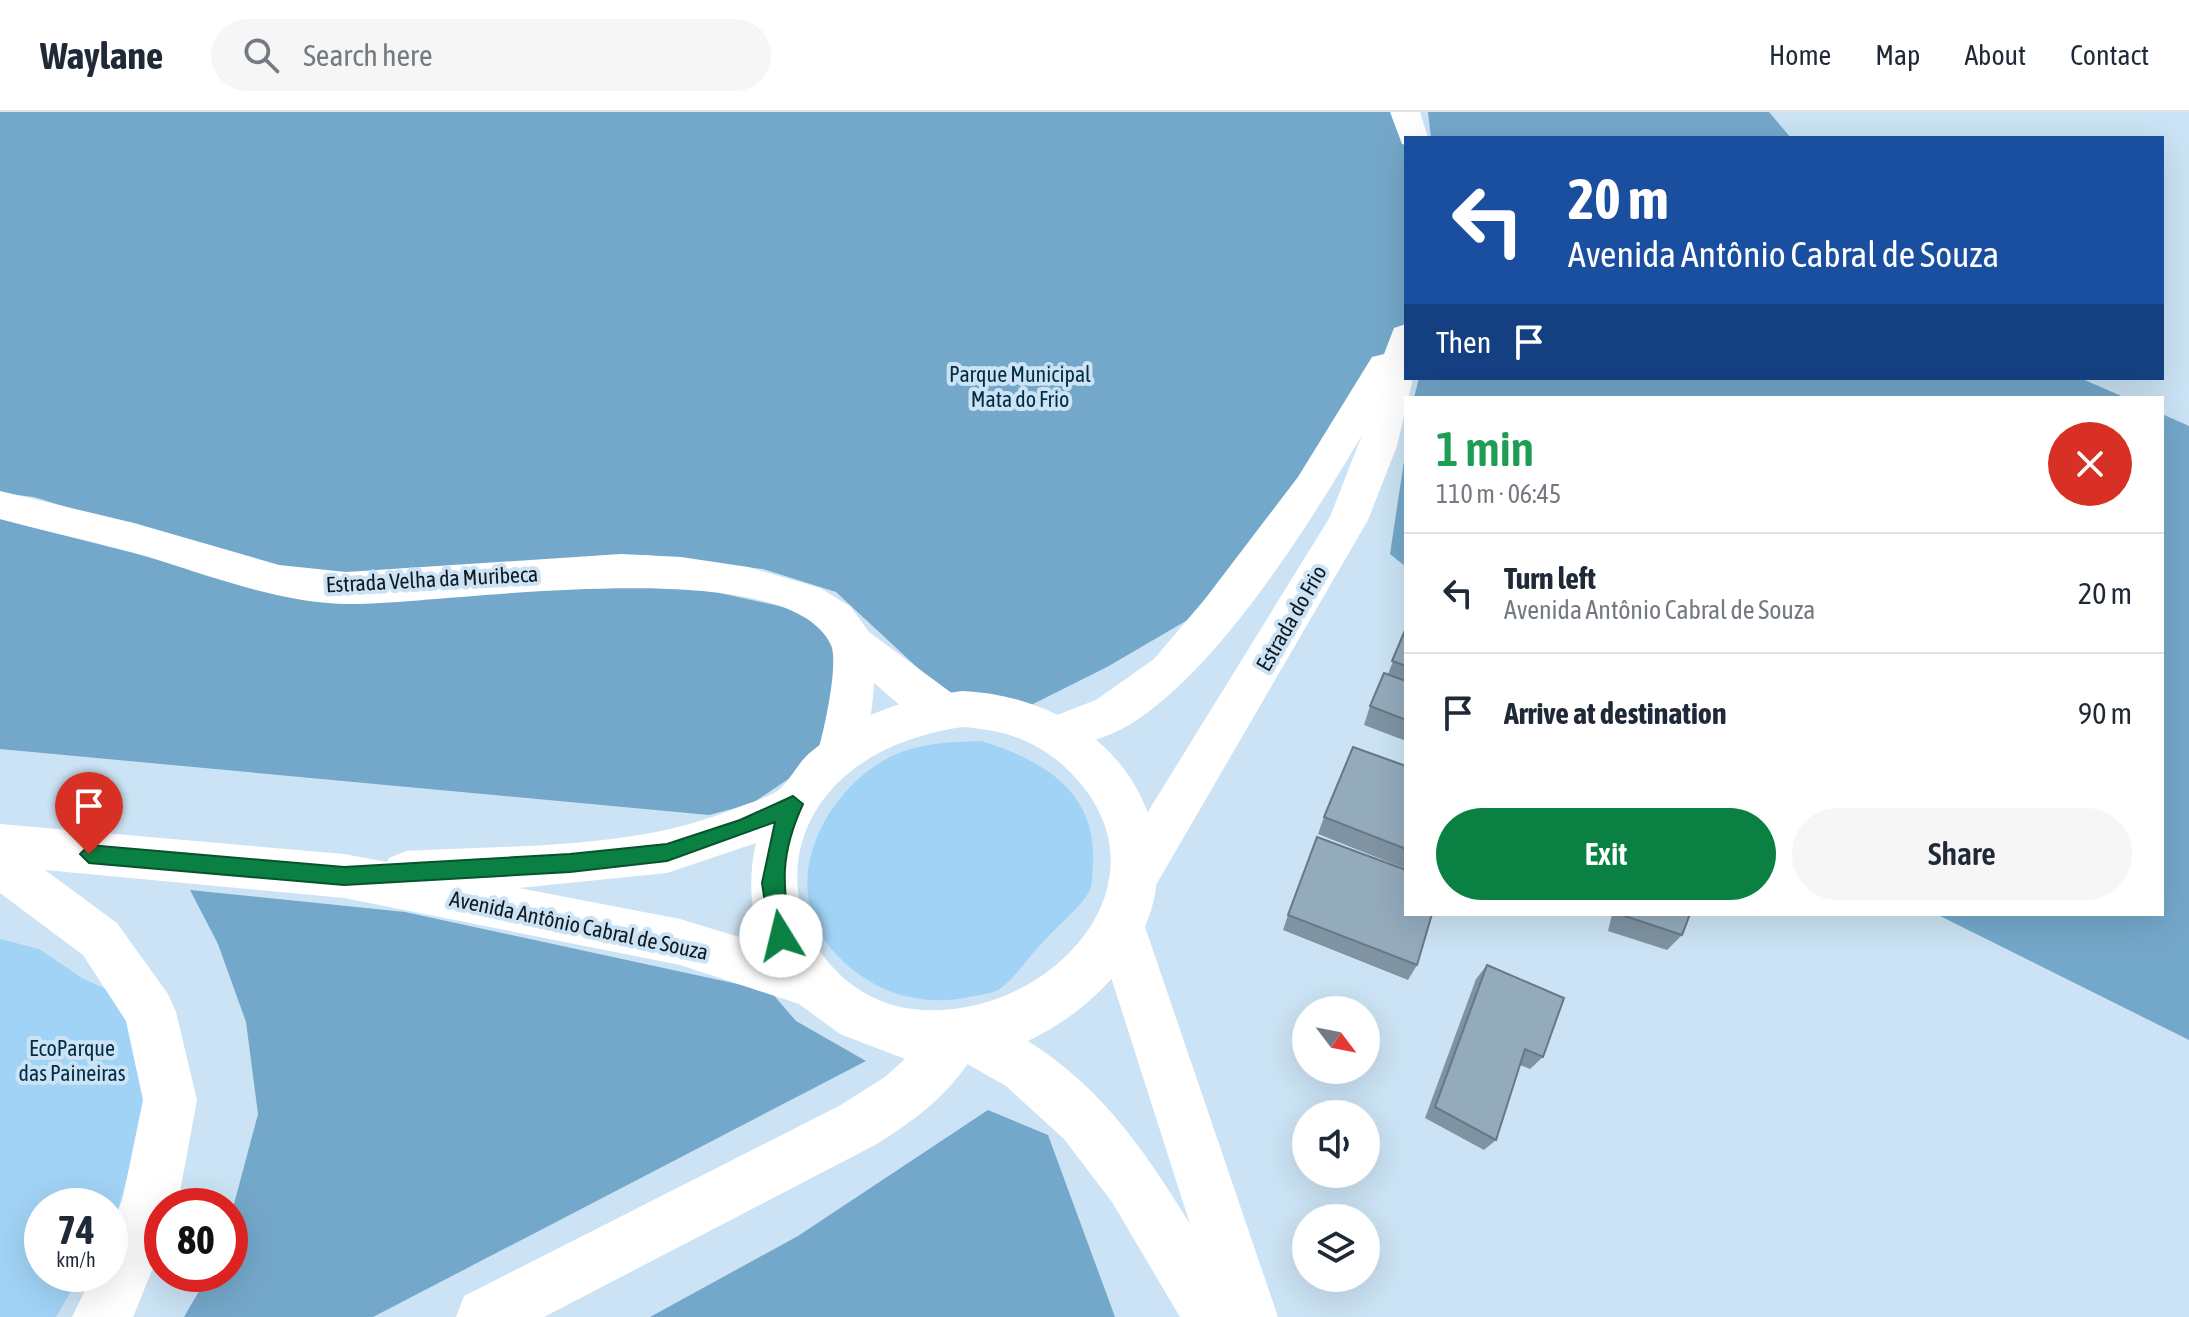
<!DOCTYPE html>
<meta charset="utf-8">
<style>
body{margin:0;font-family:"Asap Condensed",sans-serif;background:#f6f6f7;color:#1f2937;height:100vh;display:flex;flex-direction:column;font-size:30px;white-space:nowrap}
*{box-sizing:border-box;margin:0}
p{font-size:26px;color:#747a83}
.icon{flex:none;width:44px;height:44px;fill:none;stroke:currentColor;stroke-width:2;stroke-linecap:round;stroke-linejoin:round}
.map{position:relative;flex:1;overflow:hidden}
.details{position:absolute;left:1404px;top:284px;width:760px;height:520px;display:flex;flex-direction:column;background:#fff;border-radius:0px;box-shadow:0 8px 32px #0002}
.details>*{flex:none}
.guide{position:absolute;left:1404px;top:24px;width:760px;height:244px;border-radius:0px;box-shadow:0 8px 32px #0002;background:#1a4fa0;color:#fff;overflow:hidden}
.needle{width:52px;rotate:122deg}
.buttons{position:absolute;left:1292px;top:884px;display:grid;gap:16px}
.buttons a{display:grid;place-items:center;width:88px;height:88px;border-radius:50%;background:#fff;box-shadow:0 8px 32px #0002;font-size:40px}
.speed{position:absolute;left:24px;top:1076px;display:flex;gap:16px;font-size:40px;font-weight:700;text-align:center}
.speed>*{display:grid;place-content:center;width:104px;height:104px;border-radius:50%;background:#fff;box-shadow:0 8px 32px #0002;line-height:1}
.speed small{font-size:20px;font-weight:400}
.speed .limit{border:12px solid #d22;background:#fff;color:#111}
.pin{position:absolute;display:grid;place-items:center;width:68px;height:68px;color:#fff;margin:-82px -34px;border-radius:50% 50% 50% 0;rotate:-45deg;box-shadow:0 0 8px #0007}
.pin .icon{rotate:45deg}
.me{position:absolute;width:88px;margin:-44px;rotate:351deg;stroke-linejoin:round;filter:drop-shadow(0 0 6px #0008)}
.turn{display:flex;align-items:center;gap:28px;height:168px;padding:0 32px;font-size:36px}
.turn .icon{width:104px;height:104px;stroke-width:2.5}
.turn b{display:block;font-size:56px;line-height:68px}
.then{display:flex;align-items:center;height:76px;padding:0 32px;background:#0003;gap:16px;font-size:30px}
.round{display:grid;place-items:center;flex:none;width:84px;height:84px;border-radius:42px;background:#f6f6f7}
.head{display:flex;align-items:center;justify-content:space-between;height:136px;padding:0 32px}
h1{font-size:48px;font-weight:600;line-height:60px;color:#1e9e55}
.action{display:flex;gap:16px;margin-top:auto;padding:16px 32px}
.action a{flex:1;height:92px;border-radius:48px;background:#0b8043;color:#fff;font-size:32px;font-weight:600;line-height:92px;text-align:center}
.action a+a{background:#f6f6f7;color:#1f2937}
ul{padding:0;list-style:none}
li{display:flex;align-items:center;gap:24px;height:120px;padding:0 32px;border-top:2px solid #e0e1e3}
li div{flex:1}
li b{display:block;font-size:30px}
li em{font-style:normal}
header{display:flex;align-items:center;gap:48px;box-sizing:border-box;height:112px;padding:0 40px;background:#fff;border-bottom:2px solid #e0e1e3}
header strong{font-size:38px}
nav{display:flex;gap:44px;margin-inline-start:auto;font-size:28px}
.search{width:560px;height:72px;background:#f6f6f7;display:flex;align-items:center;gap:20px;box-sizing:border-box;padding:0 28px;border-radius:44px;color:#747a83;font-size:30px}
.map>svg:first-child{display:block}
</style>
<header>
<strong>Waylane</strong>
<div class="search"><svg class="icon" aria-label="search" viewBox="0 0 24 24"><circle cx="10" cy="10" r="6"/><path d="M15 15l6 6"/></svg>Search here</div>
<nav><a>Home</a><a>Map</a><a>About</a><a>Contact</a></nav>
</header>
<div class="map">
<svg width="2189" height="1205" viewBox="0 0 2189 1205">
<rect width="100%" height="100%" fill="#cbe3f4"/>
<path fill="#a1d3f6" d="M 981,629 C 1041,647 1097,679 1093,751 C 1092,759 1093,773 1089,780 C 1078,798 1058,813 1044,829 C 1030,843 1015,867 998,878 C 991,882 978,883 969,885 C 915,897 859,875 826,830 C 779,765 828,675 892,644 C 920,631 951,630 981,629 Z
M 0,827 L 39,837 L 82,866 L 125,886 L 146,928 L 144,1005 L 117,1101 L 110,1113 L 110,1094 L 42,1094 L 42,1162 L 81,1162 L 56,1205 L 0,1205 Z"/>
<path fill="#74a8ca" d="M 0,0 L 1415,0 L 1406,26 L 1406,222 L 1298,373 L 1191,506 L 1107,555 L 1013,602 L 962,597 L 836,480 L 763,457 L 646,443 L 350,468 L 276,460 L 34,385 L 0,381 Z
M 1428,0 L 1769,0 L 1791,26 L 1431,26 Z
M 1419,266 L 2080,266 L 2126,286 L 1414,286 Z
M 2162,302 L 2189,314 L 2189,928 L 1936,802 L 2162,802 Z
M 1406,336 L 1406,455 L 1390,442 Z
M 0,407 L 271,476 L 572,473 L 706,478 L 797,498 L 845,537 L 826,626 L 790,666 L 751,692 L 709,703 L 0,637 Z
M 190,778 L 405,800 L 770,879 L 796,909 L 866,949 L 373,1205 L 184,1205 L 209,1162 L 230,1162 L 230,1107 L 258,1002 L 246,910 L 218,832 Z
M 988,998 L 1048,1023 L 1115,1205 L 650,1205 L 798,1124 Z"/>
<g fill="none" stroke-linecap="round" stroke-linejoin="round">
<path fill="#fff" fill-rule="evenodd" d="M 0,379 L 134,411 L 279,453 L 346,460 L 621,442 L 681,445 L 748,455 L 820,476 L 851,495 L 869,520 L 957,585 L 963,598 L 957,611 C 924,622 898,590 874,571 C 872,601 869,625 856,653 L 840,658 L 824,653 L 818,639 C 824,619 839,551 831,533 C 785,435 437,494 346,492 C 272,490 204,461 135,441 C 90,429 45,419 0,407 Z"/>
<path fill="#fff" fill-rule="evenodd" d="M 1119,789 L 1136,796 L 1144,812 L 1278,1205 L 1180,1205 L 1112,1090 L 1064,1027 L 1006,974 L 948,941 L 940,923 L 948,905 L 966,898 C 1076,942 1130,1014 1190,1112 L 1094,812 L 1102,796 Z"/>
<path fill="#fff" fill-rule="evenodd" d="M 1390,0 L 1420,0 L 1428,26 L 1406,26 L 1406,33 L 1402,32 Z
M 1406,212 L 1406,266 L 1413,266 L 1397,334 L 1368,408 L 1149,785 L 1132,791 L 1115,785 L 1108,769 L 1115,753 L 1330,405 L 1362,323 C 1309,413 1217,560 1129,613 C 1109,625 1082,632 1060,640 L 1044,634 L 1038,621 L 1044,608 L 1096,588 L 1154,547 L 1205,487 L 1298,365 L 1372,245 L 1384,242 L 1394,216 Z"/>
<path fill="#fff" fill-rule="evenodd" d="M 962,579 C 1057,583 1148,641 1157,744 C 1166,844 1062,932 971,947 C 946,985 916,1007 877,1032 L 544,1205 L 456,1205 L 464,1184 L 839,994 L 885,965 L 905,947 L 840,922 L 799,892 L 680,853 L 344,786 L 45,758 L 117,811 L 168,882 L 176,900 L 197,988 L 179,1085 L 176,1094 L 162,1094 L 162,1134 L 133,1205 L 72,1205 L 93,1162 L 110,1162 L 110,1121 L 123,1085 L 143,988 L 126,909 L 83,843 L 0,781 L 0,712 L 344,742 L 387,750 L 389,746 L 406,739 C 511,733 638,738 736,696 C 749,691 771,685 781,676 C 792,665 799,649 812,639 C 856,603 906,586 962,579 ZM 962,615 C 1006,618 1039,629 1070,660 C 1181,771 1044,913 913,897 C 822,886 767,781 815,700 C 847,647 904,624 962,615 ZM 756,731 C 748,766 750,799 762,832 L 680,807 L 519,776 L 667,761 Z"/>
</g>
<path fill="#7f93a2" d="M 1406,516 L 1406,629 L 1364,613 L 1370,594 L 1388,562 Z
M 1406,654 L 1406,757 L 1318,722 L 1324,705 Z
M 1612,802 L 1690,802 L 1682,823 L 1667,838 L 1608,819 Z
M 1288,803 L 1417,853 L 1408,868 L 1283,818 Z
M 1487,853 L 1543,945 L 1530,957 L 1520,953 L 1496,1028 L 1484,1038 L 1425,1006 L 1476,867 Z"/>
<path fill="#94abbc" stroke="#687884" stroke-width="2" d="M 1406,516 L 1406,554 L 1392,549 Z
M 1384,561 L 1406,569 L 1406,608 L 1370,594 Z
M 1353,635 L 1406,654 L 1406,737 L 1324,705 Z
M 1317,725 L 1406,758 L 1406,802 L 1432,802 L 1417,853 L 1288,803 Z
M 1622,802 L 1690,802 L 1682,823 L 1622,803 Z
M 1487,853 L 1564,886 L 1543,945 L 1525,937 L 1496,1028 L 1435,995 Z"/>
<path fill="#0b8043" stroke="#07532c" stroke-width="2" d="M 793,684 L 803,692 C 780,742 782,771 791,824 L 788,830 L 781,833 L 773,830 L 770,824 L 762,771 L 775,710 L 667,749 L 570,760 L 344,773 L 89,751 L 80,742 L 89,733 L 344,755 L 570,742 L 667,732 L 740,708 Z"/>
<g text-anchor="middle" dominant-baseline="central" stroke-width="8" stroke-linejoin="round" paint-order="stroke">
<g font-size="22" fill="#012d45" stroke="#cbe3f4">
<text x="1020" y="262">Parque Municipal<tspan x="1020" dy="25">Mata do Frio</tspan></text>
<text x="72" y="936">EcoParque<tspan x="72" dy="25">das Paineiras</tspan></text>
</g>
<g font-size="22" fill="#111a20" stroke="#cbe3f4">
<text transform="translate(432 467) rotate(-3)">Estrada Velha da Muribeca</text>
<text transform="translate(1291 506) rotate(-60)">Estrada do Frio</text>
<text transform="translate(579 813) rotate(12)">Avenida Antônio Cabral de Souza</text>
</g>
</g>
</svg>
<div class="buttons">
<a><svg class="needle" viewBox="-14 -14 28 28"><path d="M0-13l5 13h-10z" fill="#e53935"/><path d="M0 13l5-13h-10z" fill="#747a83"/></svg></a>
<a><svg class="icon" aria-label="sound" viewBox="0 0 24 24"><path d="M4 9h4l5-4v14l-5-4H4zM17 9q2 3 0 6"/></svg></a>
<a><svg class="icon" aria-label="layers" viewBox="0 0 24 24"><path d="M12 4l9 5-9 5-9-5zM3 14l9 5 9-5"/></svg></a>
</div>
<div class="speed"><div>74<small>km/h</small></div><div class="limit">80</div></div>
<div class="pin" style="left:89px;top:742px;background:#d93025"><svg class="icon" aria-label="arrive" viewBox="0 0 24 24"><path d="M6 21V4h12l-3 4 3 4H6"/></svg></div>
<svg class="me" style="left:781px;top:824px" viewBox="-20 -20 40 40"><circle r="19" fill="#fff"/><path d="M0-13L10 11 0 6-10 11z" fill="#0b8043"/></svg>
<div class="guide">
<div class="turn"><svg class="icon" aria-label="left" viewBox="0 0 24 24"><path d="M17 20v-9H6M10 6l-5 5 5 5"/></svg><div><b>20 m</b>Avenida Antônio Cabral de Souza</div></div>
<div class="then">Then<svg class="icon" aria-label="arrive" viewBox="0 0 24 24"><path d="M6 21V4h12l-3 4 3 4H6"/></svg></div>
</div>
<section class="details">
<div class="head"><div><h1>1 min</h1><p>110 m · 06:45</p></div><a class="round" style="background:#d93025;color:#fff"><svg class="icon" aria-label="close" viewBox="0 0 24 24"><path d="M6 6l12 12M18 6L6 18"/></svg></a></div>
<ul>
<li><svg class="icon" aria-label="left" viewBox="0 0 24 24"><path d="M17 20v-9H6M10 6l-5 5 5 5"/></svg><div><b>Turn left</b><p>Avenida Antônio Cabral de Souza</p></div><em>20 m</em></li>
<li><svg class="icon" aria-label="arrive" viewBox="0 0 24 24"><path d="M6 21V4h12l-3 4 3 4H6"/></svg><div><b>Arrive at destination</b></div><em>90 m</em></li>
</ul>
<div class="action"><a>Exit</a><a>Share</a></div>
</section>
</div>
